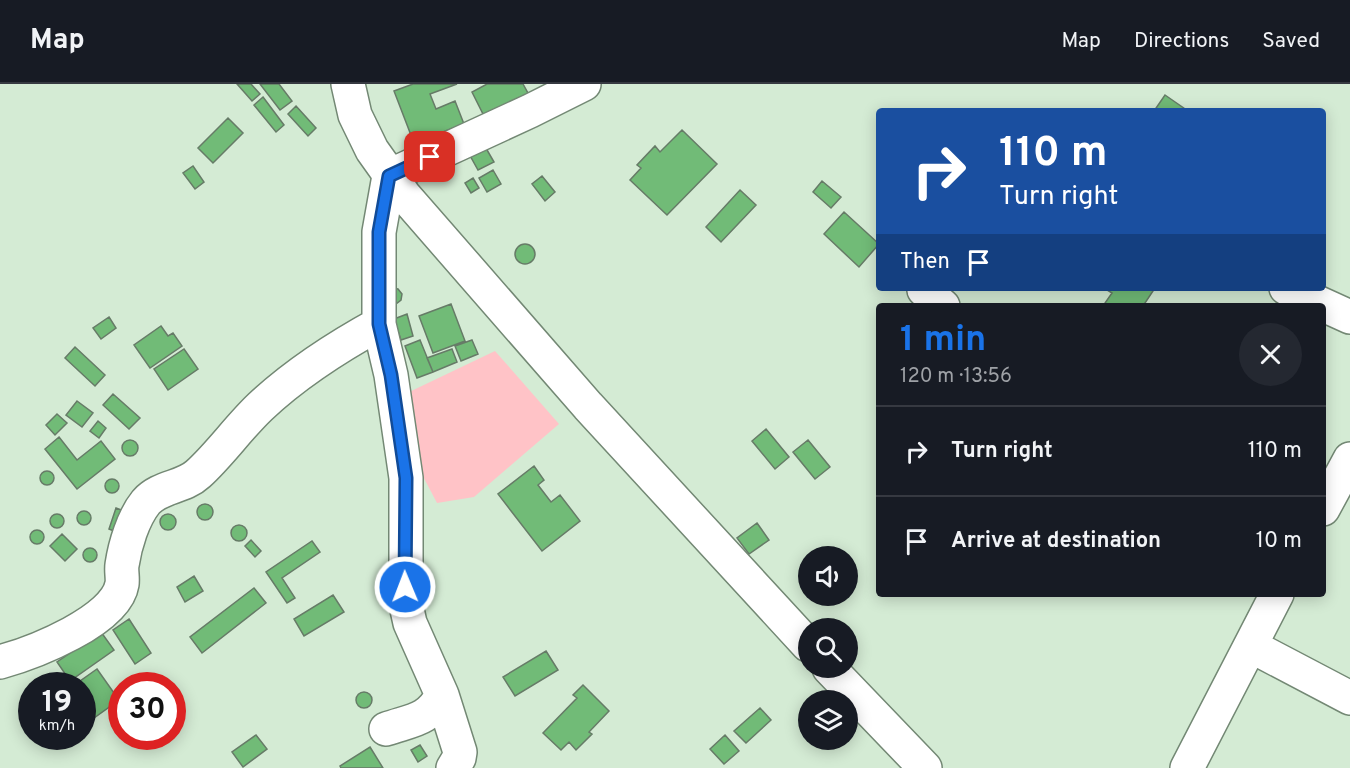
<!DOCTYPE html>
<meta charset="utf-8">
<style>
body{margin:0;font-family:Overpass,sans-serif;background:#242831;color:#f1f3f6;height:100vh;display:flex;flex-direction:column;font-size:22px;white-space:nowrap}
*{box-sizing:border-box;margin:0}
p{font-size:20px;color:#9ea1a6}
.icon{flex:none;width:33px;height:33px;fill:none;stroke:currentColor;stroke-width:2;stroke-linecap:round;stroke-linejoin:round}
.map{position:relative;flex:1;overflow:hidden}
.panel{position:absolute;left:876px;top:219px;width:450px;height:294px;display:flex;flex-direction:column;background:#171b24;border-radius:6px;box-shadow:0 3px 15px #0003}
.panel>*{flex:none}
.hud{position:absolute;left:876px;top:24px;width:450px;height:183px;border-radius:6px;box-shadow:0 3px 15px #0003;background:#1a4fa0;color:#fff;overflow:hidden}
.controls{position:absolute;left:798px;top:462px;display:grid;gap:12px}
.controls a{display:grid;place-items:center;width:60px;height:60px;border-radius:50%;background:#171b24;box-shadow:0 3px 15px #0003;font-size:30px}
.speed{position:absolute;left:18px;top:588px;display:flex;gap:12px;font-size:30px;font-weight:700;text-align:center}
.speed>*{display:grid;place-content:center;width:78px;height:78px;border-radius:50%;background:#171b24;box-shadow:0 3px 15px #0003;line-height:1}
.speed small{font-size:15px;font-weight:400}
.speed .limit{border:9px solid #d22;background:#fff;color:#111}
.pin{position:absolute;display:grid;place-items:center;width:51px;height:51px;color:#fff;margin:-26px;border-radius:12px;box-shadow:0 3px 9px #0006}
.me{position:absolute;width:66px;margin:-33px;rotate:359deg;stroke-linejoin:round;filter:drop-shadow(0 0 4px #0008)}
.turn{display:flex;align-items:center;gap:21px;height:126px;padding:0 24px;font-size:27px}
.turn .icon{width:78px;height:78px;stroke-width:2.5}
.turn b{display:block;font-size:42px;line-height:51px}
.then{display:flex;align-items:center;height:57px;padding:0 24px;background:#0003;gap:12px;font-size:22px}
.round{display:grid;place-items:center;flex:none;width:63px;height:63px;border-radius:32px;background:#242831}
.overview{display:flex;align-items:center;justify-content:space-between;height:102px;padding:0 24px}
h1{font-size:36px;font-weight:700;line-height:45px;color:#1a73e8}
ul{padding:0;list-style:none}
li{display:flex;align-items:center;gap:18px;height:90px;padding:0 24px;border-top:2px solid #363941}
li div{flex:1}
li b{display:block;font-size:22px}
li em{font-style:normal}
header{display:flex;align-items:center;gap:36px;box-sizing:border-box;height:84px;padding:0 30px;background:#171b24;border-bottom:2px solid #363941}
header strong{font-size:28px}
nav{display:flex;gap:33px;margin-inline-start:auto;font-size:21px}
.map>svg:first-child{display:block}
</style>
<header>
<strong>Map</strong>
<nav><a>Map</a><a>Directions</a><a>Saved</a></nav>
</header>
<div class="map">
<svg width="1350" height="684" viewBox="0 0 1350 684">
<rect width="100%" height="100%" fill="#d4ebd4"/>
<path fill="#ffc3c7" d="M 495,267 L 559,340 L 474,413 L 437,419 L 406,360 L 405,310 Z"/>
<path fill="#71bb77" stroke="#667b67" stroke-width="1.5" d="M 237,0 L 251,0 L 260,10 L 252,17 Z
M 260,0 L 279,0 L 292,17 L 280,26 Z
M 413,0 L 457,0 L 430,10 L 436,25 L 455,17 L 464,40 L 414,59 L 394,7 Z
M 487,0 L 523,0 L 529,11 L 485,34 L 472,8 Z
M 1165,11 L 1188,27 L 1154,27 Z
M 263,13 L 284,41 L 276,48 L 254,21 Z
M 296,22 L 316,44 L 308,52 L 288,30 Z
M 228,34 L 243,49 L 213,79 L 198,64 Z
M 682,46 L 717,80 L 667,131 L 630,96 L 641,84 L 637,81 L 655,62 L 660,68 Z
M 483,59 L 494,78 L 478,86 L 468,68 Z
M 193,82 L 204,98 L 195,105 L 183,89 Z
M 493,86 L 501,100 L 487,108 L 479,94 Z
M 542,92 L 555,108 L 545,117 L 532,100 Z
M 473,94 L 479,104 L 471,109 L 465,99 Z
M 822,97 L 841,113 L 831,124 L 813,108 Z
M 740,106 L 756,121 L 721,158 L 706,143 Z
M 844,128 L 879,160 L 859,183 L 824,150 Z
M515 170a10 10 0 1 1 20 0a10 10 0 1 1-20 0Z
M 392,204 L 398,205 L 402,210 L 401,216 L 396,220 L 390,219 Z
M 1104,204 L 1155,204 L 1143,222 L 1103,222 L 1112,209 Z
M 451,220 L 465,257 L 433,269 L 419,232 Z
M 407,230 L 413,252 L 401,256 L 394,235 Z
M 109,233 L 116,244 L 101,255 L 93,244 Z
M 161,242 L 168,252 L 173,249 L 182,262 L 150,284 L 134,261 Z
M 420,256 L 433,288 L 417,294 L 405,262 Z
M 472,256 L 478,270 L 461,277 L 455,262 Z
M 75,263 L 105,291 L 95,302 L 65,274 Z
M 184,265 L 198,285 L 168,306 L 154,285 Z
M 452,265 L 457,278 L 433,288 L 427,274 Z
M 113,310 L 140,334 L 129,345 L 103,321 Z
M 77,317 L 93,329 L 82,343 L 66,331 Z
M 57,330 L 67,339 L 55,351 L 46,341 Z
M 98,337 L 106,344 L 99,354 L 90,347 Z
M 766,345 L 789,373 L 775,385 L 752,357 Z
M 59,353 L 77,376 L 101,357 L 115,375 L 77,405 L 45,365 Z
M 808,356 L 830,383 L 815,395 L 793,368 Z
M122 364a8 8 0 1 1 16 0a8 8 0 1 1-16 0Z
M 534,382 L 544,396 L 538,401 L 551,418 L 560,411 L 580,437 L 542,467 L 498,410 Z
M40 394a7 7 0 1 1 14 0a7 7 0 1 1-14 0Z
M105 402a7 7 0 1 1 14 0a7 7 0 1 1-14 0Z
M197 428a8 8 0 1 1 16 0a8 8 0 1 1-16 0Z
M 116,424 L 132,430 L 124,451 L 109,445 Z
M77 434a7 7 0 1 1 14 0a7 7 0 1 1-14 0Z
M160 438a8 8 0 1 1 16 0a8 8 0 1 1-16 0Z
M50 437a7 7 0 1 1 14 0a7 7 0 1 1-14 0Z
M 757,439 L 769,456 L 749,470 L 737,454 Z
M231 449a8 8 0 1 1 16 0a8 8 0 1 1-16 0Z
M30 453a7 7 0 1 1 14 0a7 7 0 1 1-14 0Z
M 62,450 L 77,465 L 65,477 L 50,462 Z
M 251,456 L 261,467 L 255,473 L 245,462 Z
M 312,457 L 320,468 L 282,494 L 295,514 L 287,519 L 266,488 Z
M83 471a7 7 0 1 1 14 0a7 7 0 1 1-14 0Z
M 194,492 L 203,507 L 185,518 L 177,503 Z
M 254,504 L 266,519 L 202,569 L 190,553 Z
M 333,511 L 344,528 L 304,552 L 294,535 Z
M 129,535 L 151,569 L 135,580 L 113,546 Z
M 101,548 L 114,566 L 70,597 L 57,578 Z
M 546,567 L 558,586 L 515,612 L 503,593 Z
M 97,585 L 119,616 L 94,634 L 82,617 L 82,602 L 73,602 Z
M 583,601 L 609,627 L 589,648 L 592,650 L 576,666 L 569,658 L 561,666 L 543,649 L 577,614 L 573,611 Z
M356 616a8 8 0 1 1 16 0a8 8 0 1 1-16 0Z
M 760,624 L 771,636 L 746,659 L 734,647 Z
M 256,651 L 267,665 L 243,683 L 232,668 Z
M 725,651 L 739,667 L 724,680 L 710,665 Z
M 420,661 L 427,672 L 418,678 L 411,666 Z
M 370,663 L 383,684 L 341,684 L 340,682 Z"/>
<g fill="none" stroke-linecap="round" stroke-linejoin="round">
<defs>
<path id="minor" d="M 348,0 L 355,31 L 372,66 L 404,111 L 588,322 L 808,561
M 1286,204 L 1350,233
M 924,206 L 943,222
M 379,240 L 391,291 L 406,394 L 406,521 L 410,539 L 442,611 C 428,637 412,636 386,645
M 1323,425 L 1350,375
M 1251,562 L 1350,614
M 0,578 C 33,569 116,537 122,500 C 123,494 121,487 122,481 C 125,461 133,434 146,418 C 160,402 183,404 198,390 C 220,370 238,344 260,323 C 295,290 337,263 379,240 L 379,148 L 389,92 L 530,27 L 584,0
M 829,584 L 925,684
M 442,611 L 460,668 L 459,674 L 453,684
M 1187,684 L 1277,510"/>
</defs>
<use href="#minor" stroke="#738874" stroke-width="36"/>
<use href="#minor" stroke="#fff" stroke-width="33"/>
</g>
<g fill="none" stroke-linecap="round" stroke-linejoin="round">
<defs>
<path id="route" d="M 405,503 L 406,394 L 391,291 L 379,240 L 379,148 L 389,92 L 430,73"/>
</defs>
<use href="#route" stroke="#114b97" stroke-width="15"/>
<use href="#route" stroke="#1a73e8" stroke-width="10"/>
</g>
</svg>
<div class="controls">
<a><svg class="icon" aria-label="sound" viewBox="0 0 24 24"><path d="M4 9h4l5-4v14l-5-4H4zM17 9q2 3 0 6"/></svg></a>
<a><svg class="icon" aria-label="search" viewBox="0 0 24 24"><circle cx="10" cy="10" r="6"/><path d="M15 15l6 6"/></svg></a>
<a><svg class="icon" aria-label="layers" viewBox="0 0 24 24"><path d="M12 4l9 5-9 5-9-5zM3 14l9 5 9-5"/></svg></a>
</div>
<div class="speed"><div>19<small>km/h</small></div><div class="limit">30</div></div>
<div class="pin" style="left:430px;top:73px;background:#d93025"><svg class="icon" aria-label="arrive" viewBox="0 0 24 24"><path d="M6 21V4h12l-3 4 3 4H6"/></svg></div>
<svg class="me" style="left:405px;top:503px" viewBox="-20 -20 40 40"><circle r="17" fill="#1a73e8" stroke="#fff" stroke-width="3"/><path d="M0-11L8 9 0 5-8 9z" fill="#fff"/></svg>
<div class="hud">
<div class="turn"><svg class="icon" aria-label="right" viewBox="0 0 24 24"><path d="M7 20v-9h11M14 6l5 5-5 5"/></svg><div><b>110 m</b>Turn right</div></div>
<div class="then">Then<svg class="icon" aria-label="arrive" viewBox="0 0 24 24"><path d="M6 21V4h12l-3 4 3 4H6"/></svg></div>
</div>
<section class="panel">
<div class="overview"><div><h1>1 min</h1><p>120 m · 13:56</p></div><a class="round"><svg class="icon" aria-label="close" viewBox="0 0 24 24"><path d="M6 6l12 12M18 6L6 18"/></svg></a></div>
<ul>
<li><svg class="icon" aria-label="right" viewBox="0 0 24 24"><path d="M7 20v-9h11M14 6l5 5-5 5"/></svg><div><b>Turn right</b></div><em>110 m</em></li>
<li><svg class="icon" aria-label="arrive" viewBox="0 0 24 24"><path d="M6 21V4h12l-3 4 3 4H6"/></svg><div><b>Arrive at destination</b></div><em>10 m</em></li>
</ul>
</section>
</div>
